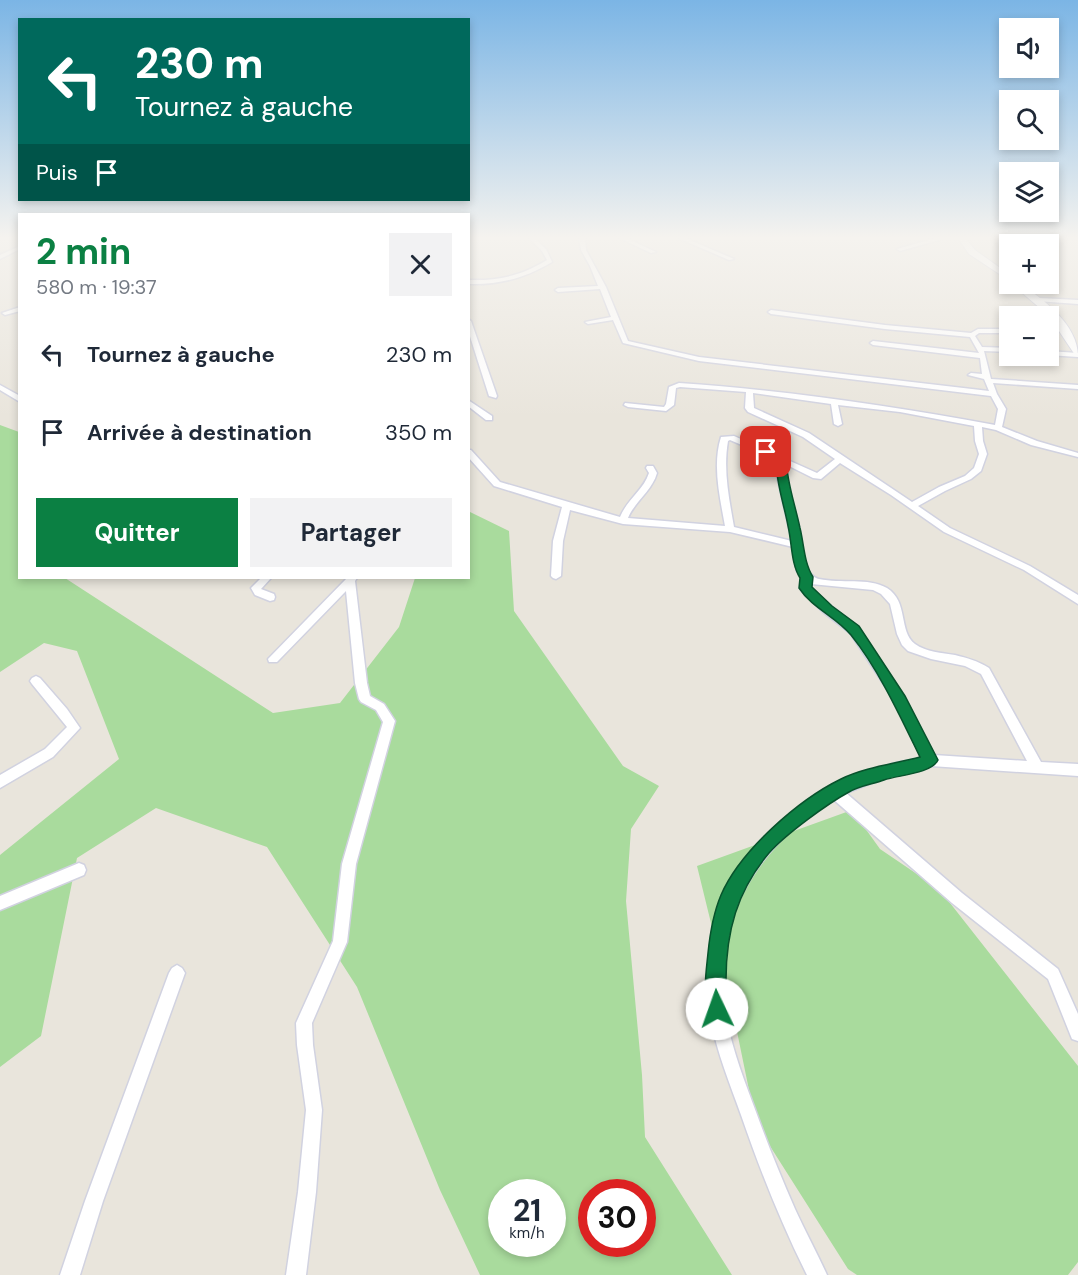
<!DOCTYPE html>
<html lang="fr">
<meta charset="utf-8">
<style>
body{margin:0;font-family:"DM Sans",sans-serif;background:#f2f2f3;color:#1f2937;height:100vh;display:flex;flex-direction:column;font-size:22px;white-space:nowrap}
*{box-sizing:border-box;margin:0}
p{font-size:20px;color:#747a83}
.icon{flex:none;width:33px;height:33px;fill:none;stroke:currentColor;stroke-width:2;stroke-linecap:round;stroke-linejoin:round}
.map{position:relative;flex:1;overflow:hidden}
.sheet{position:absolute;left:18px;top:213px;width:452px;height:366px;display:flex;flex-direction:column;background:#fff;border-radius:0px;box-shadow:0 3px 9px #0003}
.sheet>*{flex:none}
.top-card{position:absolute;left:18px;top:18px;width:452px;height:183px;border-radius:0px;box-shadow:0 3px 9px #0003;background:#00695c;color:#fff;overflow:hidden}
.controls{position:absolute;left:999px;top:18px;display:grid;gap:12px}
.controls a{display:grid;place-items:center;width:60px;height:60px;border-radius:0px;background:#fff;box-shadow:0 3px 9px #0003;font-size:30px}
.speed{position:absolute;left:488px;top:1179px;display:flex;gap:12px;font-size:30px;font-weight:700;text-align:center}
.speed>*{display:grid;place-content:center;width:78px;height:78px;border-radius:50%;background:#fff;box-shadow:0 3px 9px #0003;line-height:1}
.speed small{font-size:15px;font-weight:400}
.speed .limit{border:9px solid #d22;background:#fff;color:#111}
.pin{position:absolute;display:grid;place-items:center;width:51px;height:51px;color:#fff;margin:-26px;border-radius:12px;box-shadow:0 3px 9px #0006}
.me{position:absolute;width:66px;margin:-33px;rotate:357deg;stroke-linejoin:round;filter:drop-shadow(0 0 4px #0008)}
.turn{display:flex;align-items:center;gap:21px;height:126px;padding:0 18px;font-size:27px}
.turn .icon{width:78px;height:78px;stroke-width:2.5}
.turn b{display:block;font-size:42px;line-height:51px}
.then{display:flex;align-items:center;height:57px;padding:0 18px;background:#0003;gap:12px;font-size:22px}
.round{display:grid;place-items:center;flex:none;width:63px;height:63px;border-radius:0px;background:#f2f2f3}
.summary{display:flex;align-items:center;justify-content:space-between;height:102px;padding:0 18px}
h1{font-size:36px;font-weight:700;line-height:45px;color:#0b8043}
.button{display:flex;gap:12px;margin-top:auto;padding:12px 18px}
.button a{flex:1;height:69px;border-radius:0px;background:#0b8043;color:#fff;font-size:24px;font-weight:700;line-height:69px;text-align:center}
.button a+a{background:#f2f2f3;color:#1f2937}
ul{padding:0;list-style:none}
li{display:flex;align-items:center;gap:18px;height:78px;padding:0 18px}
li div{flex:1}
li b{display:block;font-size:22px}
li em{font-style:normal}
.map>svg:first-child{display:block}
</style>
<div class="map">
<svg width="1078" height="1275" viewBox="0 0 1078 1275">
<rect width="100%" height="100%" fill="#e9e5dc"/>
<path fill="#a9db9d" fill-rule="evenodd" d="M 0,425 L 19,432 L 20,578 L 65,578 L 273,713 L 340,703 L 399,627 L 415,578 L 468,578 L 468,511 L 509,531 L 514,611 L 623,766 L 659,786 L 631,829 L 626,901 L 642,1075 L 645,1137 L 732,1275 L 480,1275 L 440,1190 L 357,987 L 267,847 L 156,808 L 77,858 L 41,1036 L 0,1067 L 0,855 L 119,759 L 77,651 L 44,643 L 0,672 ZM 501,1192 L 552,1192 L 552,1244 L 501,1244 ZM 591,1192 L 642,1192 L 642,1244 L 591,1244 Z
M 852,810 L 880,849 L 939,889 L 1078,1066 L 1078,1262 L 1068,1275 L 857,1275 L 848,1269 L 756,1124 L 734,1017 L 697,866 Z"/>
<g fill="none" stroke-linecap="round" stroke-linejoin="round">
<defs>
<path id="street" d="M 529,238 L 534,238 L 546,249 L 552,262 C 525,278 500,285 468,284 L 468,280 C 498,281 521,276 547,260 L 542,251 Z
M 579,238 L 585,238 L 586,250 L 606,287 L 628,341 L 699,357 L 989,391 L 984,379 L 968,375 L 971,373 L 982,374 L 980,358 L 873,345 L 870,343 L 873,341 L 979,353 L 970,337 L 885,329 L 771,314 L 768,312 L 771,310 L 885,325 L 971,333 L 978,329 L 1010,329 L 1010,333 L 979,333 L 975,336 L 982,347 L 1010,348 L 1010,352 L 984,351 L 991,379 L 1078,385 L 1078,389 L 993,383 L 997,394 L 1006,409 L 1002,427 L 1037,441 L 1078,453 L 1078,457 L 1031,445 L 996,430 L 982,427 L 983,441 L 987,454 L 981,471 L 971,479 L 945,491 L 918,506 L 950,528 L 1030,566 L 1078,595 L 1078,604 L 1024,570 L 944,532 L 891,495 L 840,463 L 821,479 L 813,478 L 785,464 C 785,486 794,506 799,527 C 802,540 802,555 806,567 C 808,572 814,578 819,579 C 841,584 868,577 887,588 C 909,602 898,631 915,644 C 926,652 942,653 955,655 C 967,658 978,661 989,668 L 1041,762 L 1078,764 L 1078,776 L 931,766 L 884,778 L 846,793 L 962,893 L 1058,969 L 1078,1014 L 1078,1041 L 1072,1039 L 1048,979 L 952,903 L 834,800 C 752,848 709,924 727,1021 C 733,1052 745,1082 756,1112 C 768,1145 781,1177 795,1209 C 805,1231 817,1253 827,1275 L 807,1275 C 781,1223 760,1170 741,1115 C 730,1084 717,1053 711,1020 C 694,922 745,832 832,787 C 852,777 874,769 896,763 C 905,761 914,760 923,758 L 896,703 L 850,633 L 823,612 L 802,591 L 800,588 L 802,577 L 797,571 L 793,547 L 730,532 L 623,524 L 570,510 L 563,541 L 561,576 L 556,579 L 553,578 L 551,576 L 553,541 L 562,507 L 494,486 L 468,457 L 468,450 L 471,450 L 500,482 L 620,517 C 628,498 643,491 649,473 L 646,468 L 647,466 L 653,466 L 657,473 C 652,491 635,501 628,518 L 725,526 C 720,498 712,465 721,437 L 734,436 L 817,473 L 835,459 L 803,437 L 748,412 L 745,408 L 746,392 L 680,387 L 676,388 L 674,405 L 666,411 L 628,407 L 624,405 L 625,403 L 664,407 L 666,404 L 669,387 L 679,383 C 785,390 892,406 995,425 L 998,409 L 991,396 L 699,361 L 623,343 L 613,320 L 588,324 L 585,322 L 611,317 L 600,289 L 558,292 L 555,290 L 558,288 L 598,286 L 590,266 L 581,250 ZM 753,393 L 831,404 L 834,424 L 838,426 L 842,424 L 838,405 L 900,412 L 974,426 L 975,441 L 979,454 L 974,468 L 965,476 L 939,487 L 912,502 L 809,433 L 754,408 ZM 730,440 L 777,460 L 777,476 L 792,541 L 734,527 C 729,498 723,470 728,441 ZM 811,584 L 873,590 L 881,594 L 890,604 L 897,634 L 902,645 L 908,651 L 931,659 L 965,666 L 981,674 L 1027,761 L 934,755 L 904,697 L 858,627 L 831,606 L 810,587 Z
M 619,238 L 626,238 L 656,252 L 651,253 Z
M 678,238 L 685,238 L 734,259 L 729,260 Z
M 936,238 L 946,238 L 900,251 L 897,249 Z
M 20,246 L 20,249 L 0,259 L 0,255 Z
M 1039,298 L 1078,300 L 1078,304 L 1037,301 L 1036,300 Z
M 20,307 L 20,311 L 5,315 L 2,313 Z
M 468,319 L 471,321 L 497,396 L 496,398 L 489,396 L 468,330 Z
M 1048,326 L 1065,326 L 1068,328 L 1065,330 L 1048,330 Z
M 1048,351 L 1078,353 L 1078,357 L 1048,355 Z
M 0,385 L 20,396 L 20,402 L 0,390 Z
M 468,400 L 492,416 L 492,420 L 486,420 L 468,406 Z
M 261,578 L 271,578 L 261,589 L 274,594 L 275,597 L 274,600 L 270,601 L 255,595 L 251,588 Z
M 347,578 L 357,578 L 355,581 L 367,683 L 370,696 L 384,704 L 395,721 L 356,864 L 347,942 L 312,1023 L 313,1045 L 322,1110 L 316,1192 L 306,1275 L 286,1275 L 298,1192 L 306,1110 L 297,1045 L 296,1023 L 333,941 L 342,864 L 383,722 L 376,710 L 361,702 L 359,699 L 355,683 L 346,591 L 277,662 L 269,662 L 268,659 Z
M 36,676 L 40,678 L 67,709 L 80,728 L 53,757 L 0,788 L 0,775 L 45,749 L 67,727 L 32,684 L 30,681 L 32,678 Z
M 79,863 L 84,865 L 86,870 L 84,875 L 0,910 L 0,896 Z
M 177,965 L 182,968 L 185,973 L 103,1201 L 80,1275 L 60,1275 L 85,1201 L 169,973 L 172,968 Z"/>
<path id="secondary" d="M 958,238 L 965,238 L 975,250 L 1010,275 L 1010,281 L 969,254 Z
M 1012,284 L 1021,284 C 1044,300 1078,325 1078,356 L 1075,355 L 1049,316 Z"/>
</defs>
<use href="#street" stroke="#d1d2e0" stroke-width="3"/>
<use href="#secondary" stroke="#d1d2e0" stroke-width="2"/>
<use href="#street" fill="#fff" fill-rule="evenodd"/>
<use href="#secondary" fill="#fff" fill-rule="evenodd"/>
</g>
<linearGradient id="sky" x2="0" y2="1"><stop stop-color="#7bb5e5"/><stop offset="0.57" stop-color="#f5f3ef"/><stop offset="1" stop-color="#f5f3ef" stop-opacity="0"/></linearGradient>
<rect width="1078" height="417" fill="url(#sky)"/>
<path fill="#0b8043" stroke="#07532c" stroke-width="1.5" d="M 766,449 L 786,459 C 787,483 795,504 800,528 C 804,544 804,563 813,577 L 812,587 L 832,606 L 859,626 L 905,696 L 938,760 C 931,774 898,775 884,780 C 873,784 859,786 849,792 C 827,804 786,834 769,853 C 737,891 726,932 726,980 C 725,993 729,1005 724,1017 L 717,1019 L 710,1017 C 702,997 706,973 708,953 C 710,933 713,914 721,895 C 740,851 798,800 841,779 C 866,767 894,764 920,757 C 900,716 879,670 851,635 C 836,617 812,608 799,588 L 800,578 C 791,564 792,543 788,526 C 784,504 776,483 776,460 L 761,452 Z"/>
</svg>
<div class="controls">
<a><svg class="icon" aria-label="sound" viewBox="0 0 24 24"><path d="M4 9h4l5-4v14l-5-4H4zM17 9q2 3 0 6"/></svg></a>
<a><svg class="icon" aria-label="search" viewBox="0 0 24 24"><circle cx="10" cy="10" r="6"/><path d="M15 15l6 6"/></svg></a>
<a><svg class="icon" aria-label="layers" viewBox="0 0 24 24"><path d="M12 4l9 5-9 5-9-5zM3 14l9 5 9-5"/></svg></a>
<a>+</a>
<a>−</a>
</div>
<div class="speed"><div>21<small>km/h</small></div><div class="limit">30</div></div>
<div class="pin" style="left:766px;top:452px;background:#d93025"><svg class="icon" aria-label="arrive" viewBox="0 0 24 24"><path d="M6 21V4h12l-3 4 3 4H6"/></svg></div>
<svg class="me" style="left:717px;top:1009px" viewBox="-20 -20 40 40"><circle r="19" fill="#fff"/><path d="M0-13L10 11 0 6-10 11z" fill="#0b8043"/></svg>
<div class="top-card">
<div class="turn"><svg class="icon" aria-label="left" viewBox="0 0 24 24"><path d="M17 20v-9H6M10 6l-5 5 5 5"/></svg><div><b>230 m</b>Tournez à gauche</div></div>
<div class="then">Puis<svg class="icon" aria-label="arrive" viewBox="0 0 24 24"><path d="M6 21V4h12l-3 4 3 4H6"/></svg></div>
</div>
<section class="sheet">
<div class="summary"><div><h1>2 min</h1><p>580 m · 19:37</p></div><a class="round"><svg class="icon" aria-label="close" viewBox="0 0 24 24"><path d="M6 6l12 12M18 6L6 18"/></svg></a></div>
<ul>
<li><svg class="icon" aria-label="left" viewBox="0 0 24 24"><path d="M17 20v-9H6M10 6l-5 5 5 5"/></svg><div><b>Tournez à gauche</b></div><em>230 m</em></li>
<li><svg class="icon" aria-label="arrive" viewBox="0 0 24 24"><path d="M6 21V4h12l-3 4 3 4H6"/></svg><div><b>Arrivée à destination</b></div><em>350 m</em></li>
</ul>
<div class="button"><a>Quitter</a><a>Partager</a></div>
</section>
</div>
